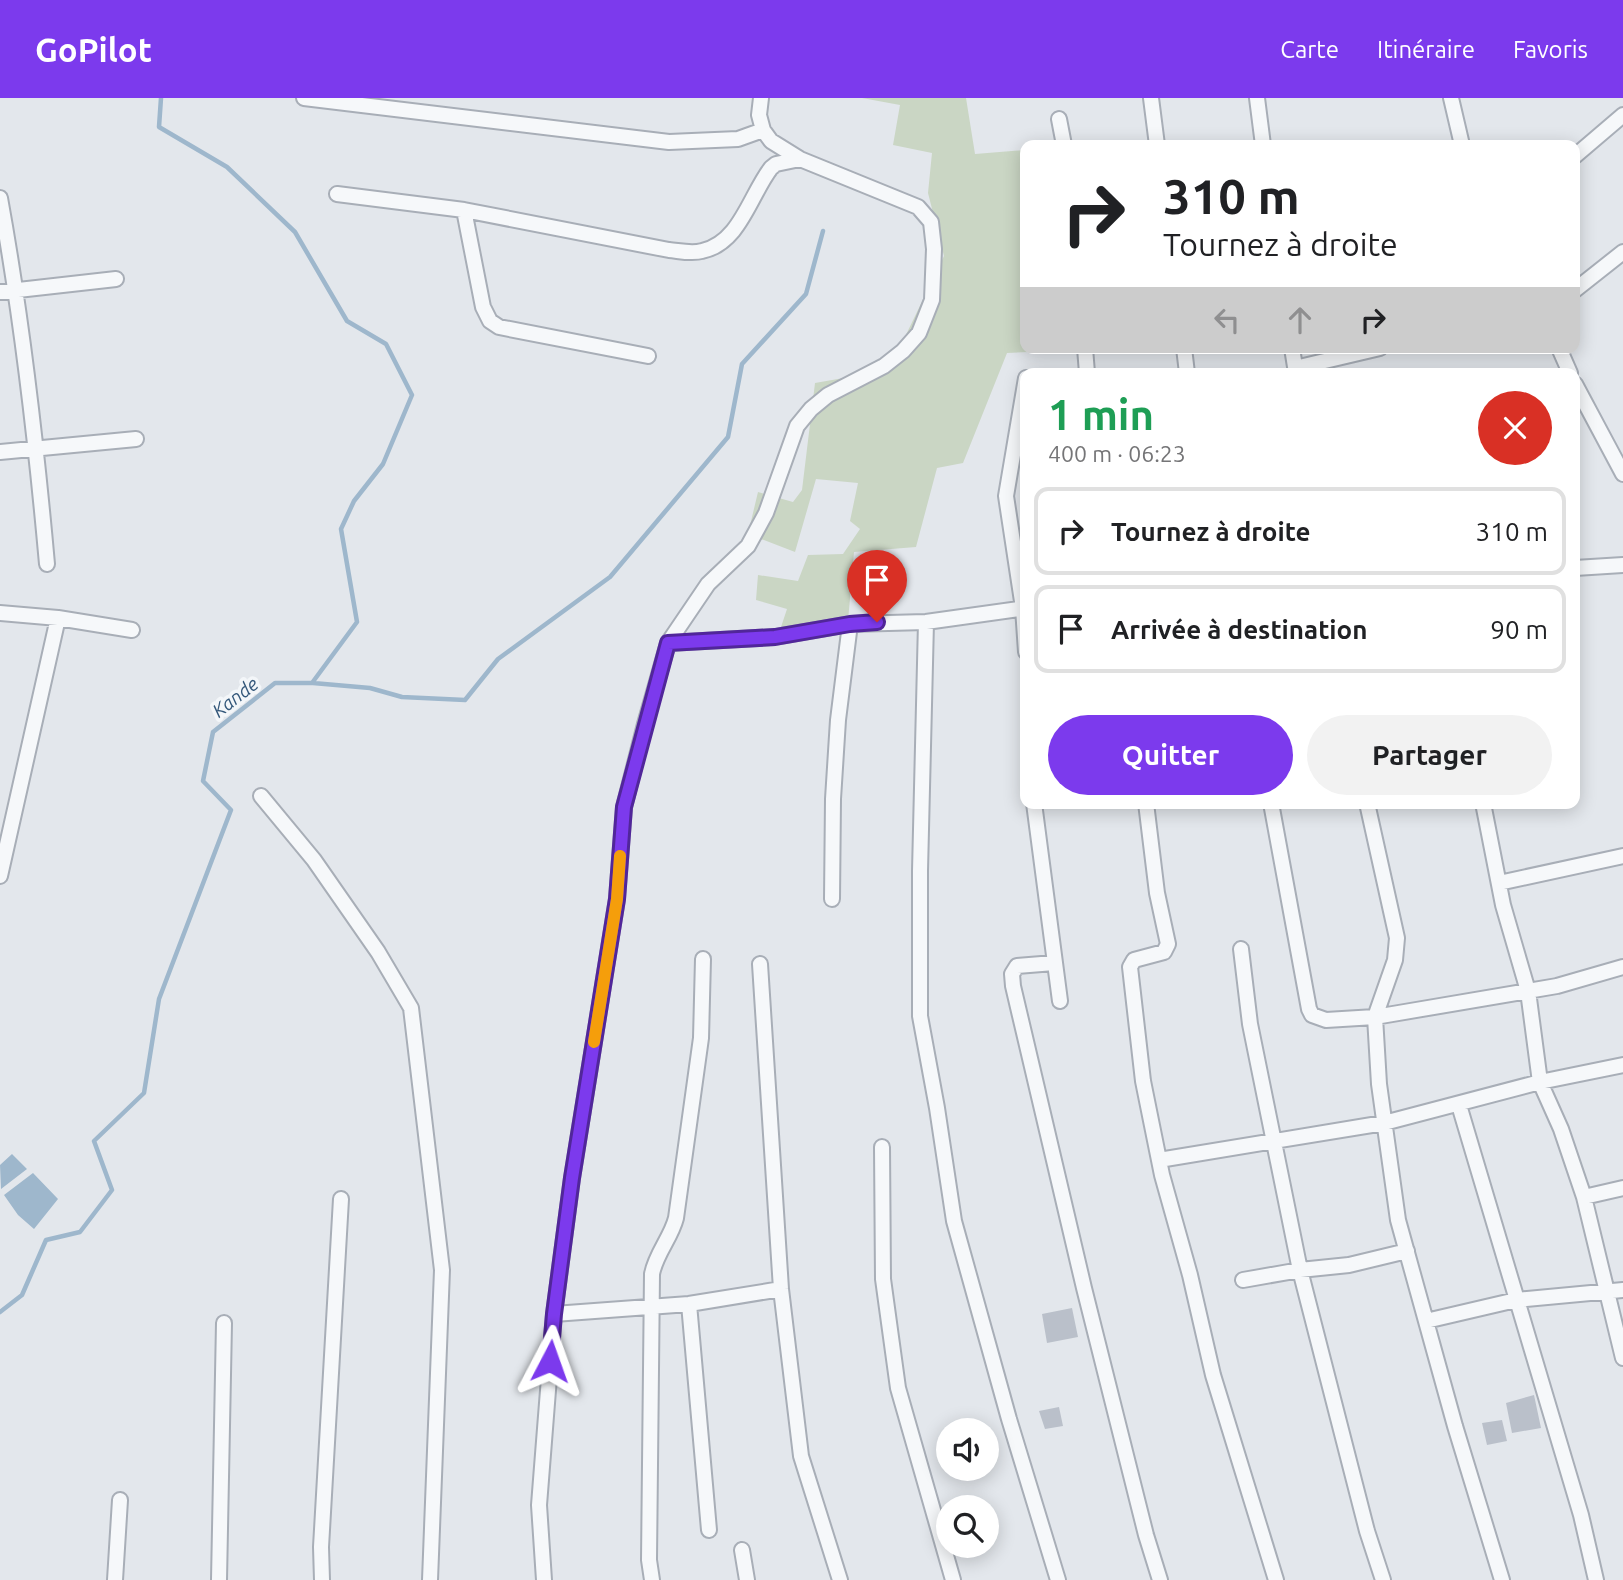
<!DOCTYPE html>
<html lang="fr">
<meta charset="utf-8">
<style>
body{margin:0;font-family:Ubuntu,sans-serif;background:#f2f2f2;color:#202124;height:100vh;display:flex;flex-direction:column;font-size:26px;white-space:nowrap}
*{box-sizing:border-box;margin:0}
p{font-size:23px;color:#757577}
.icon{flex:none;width:38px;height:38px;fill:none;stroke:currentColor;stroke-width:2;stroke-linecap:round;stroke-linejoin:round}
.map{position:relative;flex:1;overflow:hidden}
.sheet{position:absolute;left:1020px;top:270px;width:560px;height:441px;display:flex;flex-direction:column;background:#fff;border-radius:14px;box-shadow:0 4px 18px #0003}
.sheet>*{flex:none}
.top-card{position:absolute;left:1020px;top:42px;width:560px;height:214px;border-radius:14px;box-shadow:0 4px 18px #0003;background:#fff;color:#202124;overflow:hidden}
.tools{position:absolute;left:936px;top:1320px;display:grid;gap:14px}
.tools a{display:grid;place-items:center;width:63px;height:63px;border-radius:50%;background:#fff;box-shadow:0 4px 18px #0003;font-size:35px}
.pin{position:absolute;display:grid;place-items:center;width:60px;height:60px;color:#fff;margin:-72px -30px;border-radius:50% 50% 50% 0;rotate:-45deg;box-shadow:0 0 7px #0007}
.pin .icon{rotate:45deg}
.me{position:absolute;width:77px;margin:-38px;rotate:4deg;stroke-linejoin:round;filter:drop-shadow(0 0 5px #0008)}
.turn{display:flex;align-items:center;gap:24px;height:147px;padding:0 28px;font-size:32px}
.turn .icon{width:91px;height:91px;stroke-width:2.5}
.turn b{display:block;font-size:49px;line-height:60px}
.lanes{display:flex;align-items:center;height:66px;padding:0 28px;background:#0003;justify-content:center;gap:35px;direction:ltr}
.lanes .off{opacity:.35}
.round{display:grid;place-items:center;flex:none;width:74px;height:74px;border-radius:37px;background:#f2f2f2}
.summary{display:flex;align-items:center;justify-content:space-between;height:119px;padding:0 28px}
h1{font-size:42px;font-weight:700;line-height:52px;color:#1e9e55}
.primary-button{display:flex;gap:14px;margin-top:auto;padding:14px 28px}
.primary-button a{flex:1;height:80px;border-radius:42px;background:#7c3aed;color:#fff;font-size:28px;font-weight:700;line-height:80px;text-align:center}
.primary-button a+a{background:#f2f2f2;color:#202124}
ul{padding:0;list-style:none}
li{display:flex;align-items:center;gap:21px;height:88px;margin:0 14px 10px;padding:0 14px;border:4px solid #e0e0e0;border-radius:14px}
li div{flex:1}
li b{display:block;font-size:26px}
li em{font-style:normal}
header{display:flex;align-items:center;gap:42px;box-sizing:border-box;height:98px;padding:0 35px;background:#7c3aed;color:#fff}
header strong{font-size:33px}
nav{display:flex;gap:38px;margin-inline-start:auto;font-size:24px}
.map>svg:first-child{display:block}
</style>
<header>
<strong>GoPilot</strong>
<nav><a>Carte</a><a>Itinéraire</a><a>Favoris</a></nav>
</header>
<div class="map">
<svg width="1623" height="1482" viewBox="0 0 1623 1482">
<rect width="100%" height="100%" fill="#e3e7ec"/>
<path fill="#cad6c4" d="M 862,0 L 966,0 L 975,56 L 1025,52 L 1026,250 L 1030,250 L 1029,254 L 1007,255 L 963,365 L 937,370 L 916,449 L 854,454 L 848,523 L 779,535 L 787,511 L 756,502 L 758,477 L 798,483 L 808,457 L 843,456 L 860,431 L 850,423 L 858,385 L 816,381 L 795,454 L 748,436 L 758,394 L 793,404 L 802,392 L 815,285 L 889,272 L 944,158 L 928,95 L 932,55 L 893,47 L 900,7 Z"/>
<path fill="#9eb7cc" d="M 12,1056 L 27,1071 L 1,1091 L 0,1067 Z
M 33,1075 L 58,1101 L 34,1131 L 18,1117 L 4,1097 Z"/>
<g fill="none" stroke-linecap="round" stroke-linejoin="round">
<path stroke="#9eb7cc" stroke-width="4.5" d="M 313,585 L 370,590 L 402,599 L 465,602 L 498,561 L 610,479 L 728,339 L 742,266 L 806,196 L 823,133
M 0,1214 L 22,1197 L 46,1142 L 80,1134 L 112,1092 L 94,1043 L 144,995 L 159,901 L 231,712 L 203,683 L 213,634 L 275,585 L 312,585 L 357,524 L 341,431 L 354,403 L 383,366 L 412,297 L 386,246 L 347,223 L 295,134 L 227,69 L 159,29 L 161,0"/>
</g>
<path fill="#bac0ca" d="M 1072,1210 L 1078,1239 L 1047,1245 L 1042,1216 Z
M 1534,1297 L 1541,1330 L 1512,1335 L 1506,1305 Z
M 1059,1309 L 1063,1328 L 1045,1331 L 1039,1313 Z
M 1502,1322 L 1507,1343 L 1487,1347 L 1482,1325 Z"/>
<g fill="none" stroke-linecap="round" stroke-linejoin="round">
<defs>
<path id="street" d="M 304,0 L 669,44 L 738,41 L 763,32
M 1151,0 L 1157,47
M 1257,0 L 1263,47
M 1451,0 L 1462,47
M 1059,21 L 1064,47
M 1575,58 L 1623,17
M 337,96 L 464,112 L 669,152 C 680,153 692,156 702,153 C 740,145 750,97 771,70 L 776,66 L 800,61
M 0,100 C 22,221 36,343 47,466
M 464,112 L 483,209 L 490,223 L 499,229 L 648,258
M 1575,192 L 1623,154
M 0,194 L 116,181
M 1085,250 L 1087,275
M 1184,250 L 1187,275
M 1292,250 L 1296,275
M 1559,250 L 1570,275
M 1295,270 L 1380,250
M 1026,280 L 1006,398 L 1023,510 L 1026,554
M 1575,286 L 1623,376
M 0,354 L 136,341
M 1575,470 L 1623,467
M 0,515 L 58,520 L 132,532
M 926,524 L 920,773 L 920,918 L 937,1010 L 954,1123 L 1009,1321 L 1058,1482
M 668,545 L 775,539 L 850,526 L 926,524 L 1026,510
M 261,698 L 314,762 L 378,854 L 411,910 L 442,1172 L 430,1482
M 1034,705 L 1060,903
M 1146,705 L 1157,795 L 1168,846 L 1164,854 L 1134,862 L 1130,869 L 1143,983 L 1162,1077 L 1190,1177 L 1213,1277 L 1276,1482
M 1271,705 L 1309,911 L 1312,917 L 1326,922 L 1375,919 L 1557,888 L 1623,869
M 1367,705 L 1397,840 L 1395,862 L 1375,919 L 1379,986 L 1398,1122 L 1455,1328 L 1502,1482
M 1483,705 L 1503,807 L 1528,893 L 1540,984 L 1561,1031 L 1584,1099 L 1623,1260
M 0,778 L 58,520
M 1499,785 L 1623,758
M 832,801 L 833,701 L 838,622 L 850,526
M 1241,851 L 1250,926 L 1300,1172 L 1367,1433 L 1383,1482
M 1054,865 L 1017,868 L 1012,876 L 1013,888 L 1084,1190 L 1146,1437 L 1160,1482
M 760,866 L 781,1191 L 801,1358 L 840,1482
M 1459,1007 L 1581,1417 L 1596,1482
M 882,1049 L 883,1181 L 898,1290 L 953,1482
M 1159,1062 L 1384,1025 L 1540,984 L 1623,967
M 1584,1099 L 1623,1090
M 1243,1182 L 1300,1172 L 1349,1167 L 1407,1153
M 689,1206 L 709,1432
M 554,1216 L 689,1206 L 781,1191
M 1426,1223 L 1516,1202 L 1623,1192
M 742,1452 L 747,1482
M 115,1482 L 120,1402
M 219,1482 L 224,1225
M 322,1482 L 321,1449 L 341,1101
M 544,1482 L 539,1407 L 554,1216 L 572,1080 L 617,801 L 624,709 L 645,626 L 668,545 L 708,486 L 748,448 L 766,415 L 797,328 L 811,311 L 828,297 L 884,268 L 903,253 L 919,235 L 932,202 L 934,151 L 931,124 L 918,109 L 800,61 L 771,43 L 763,32 L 759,17 L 761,0
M 652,1482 L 649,1462 L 652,1176 C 656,1155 671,1140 676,1120 L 701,940 L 703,861"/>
</defs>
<use href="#street" stroke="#a8aeb7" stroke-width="18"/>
<use href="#street" stroke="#f6f8fa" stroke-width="14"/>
</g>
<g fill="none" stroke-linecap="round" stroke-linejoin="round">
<defs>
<path id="route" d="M 550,1263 L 554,1216 L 572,1080 L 617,801 L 624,709 L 668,545 L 775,539 L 850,526 L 877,524"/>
</defs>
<use href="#route" stroke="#51269a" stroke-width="18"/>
<use href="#route" stroke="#7c3aed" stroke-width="12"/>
<path stroke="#f59e0b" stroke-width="12" d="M 594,944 L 617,801 L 620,758"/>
</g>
<g text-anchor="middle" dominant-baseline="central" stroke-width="7" stroke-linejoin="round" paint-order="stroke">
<g font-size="19" font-style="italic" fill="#33577a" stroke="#f3f6f9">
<text transform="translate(235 599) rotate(-38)">Kande</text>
</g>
</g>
</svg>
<div class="tools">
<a><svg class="icon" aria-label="sound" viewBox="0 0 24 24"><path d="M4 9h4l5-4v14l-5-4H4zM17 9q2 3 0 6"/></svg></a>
<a><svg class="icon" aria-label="search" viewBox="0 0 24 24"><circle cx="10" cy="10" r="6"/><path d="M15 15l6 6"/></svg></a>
</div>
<div class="pin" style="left:877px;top:524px;background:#d93025"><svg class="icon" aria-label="arrive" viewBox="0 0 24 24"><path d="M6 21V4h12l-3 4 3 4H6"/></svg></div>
<svg class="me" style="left:550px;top:1263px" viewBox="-20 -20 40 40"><path d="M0-17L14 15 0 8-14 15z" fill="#7c3aed" stroke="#fff" stroke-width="4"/></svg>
<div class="top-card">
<div class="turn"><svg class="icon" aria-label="right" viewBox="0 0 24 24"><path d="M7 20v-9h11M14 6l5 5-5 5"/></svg><div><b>310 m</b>Tournez à droite</div></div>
<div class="lanes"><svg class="icon off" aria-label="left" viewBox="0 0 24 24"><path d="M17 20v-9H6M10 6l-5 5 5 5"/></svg><svg class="icon off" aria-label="ahead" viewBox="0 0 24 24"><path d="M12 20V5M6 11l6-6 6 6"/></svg><svg class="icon" aria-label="right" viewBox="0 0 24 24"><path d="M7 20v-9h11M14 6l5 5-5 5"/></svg></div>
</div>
<section class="sheet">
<div class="summary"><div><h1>1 min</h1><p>400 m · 06:23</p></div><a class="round" style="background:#d93025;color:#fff"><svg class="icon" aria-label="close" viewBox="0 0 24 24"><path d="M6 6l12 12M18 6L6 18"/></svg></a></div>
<ul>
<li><svg class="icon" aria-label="right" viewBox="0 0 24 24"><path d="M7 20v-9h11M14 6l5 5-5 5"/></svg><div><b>Tournez à droite</b></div><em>310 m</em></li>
<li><svg class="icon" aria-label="arrive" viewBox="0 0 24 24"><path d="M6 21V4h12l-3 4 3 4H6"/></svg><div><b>Arrivée à destination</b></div><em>90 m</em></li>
</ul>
<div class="primary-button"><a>Quitter</a><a>Partager</a></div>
</section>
</div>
